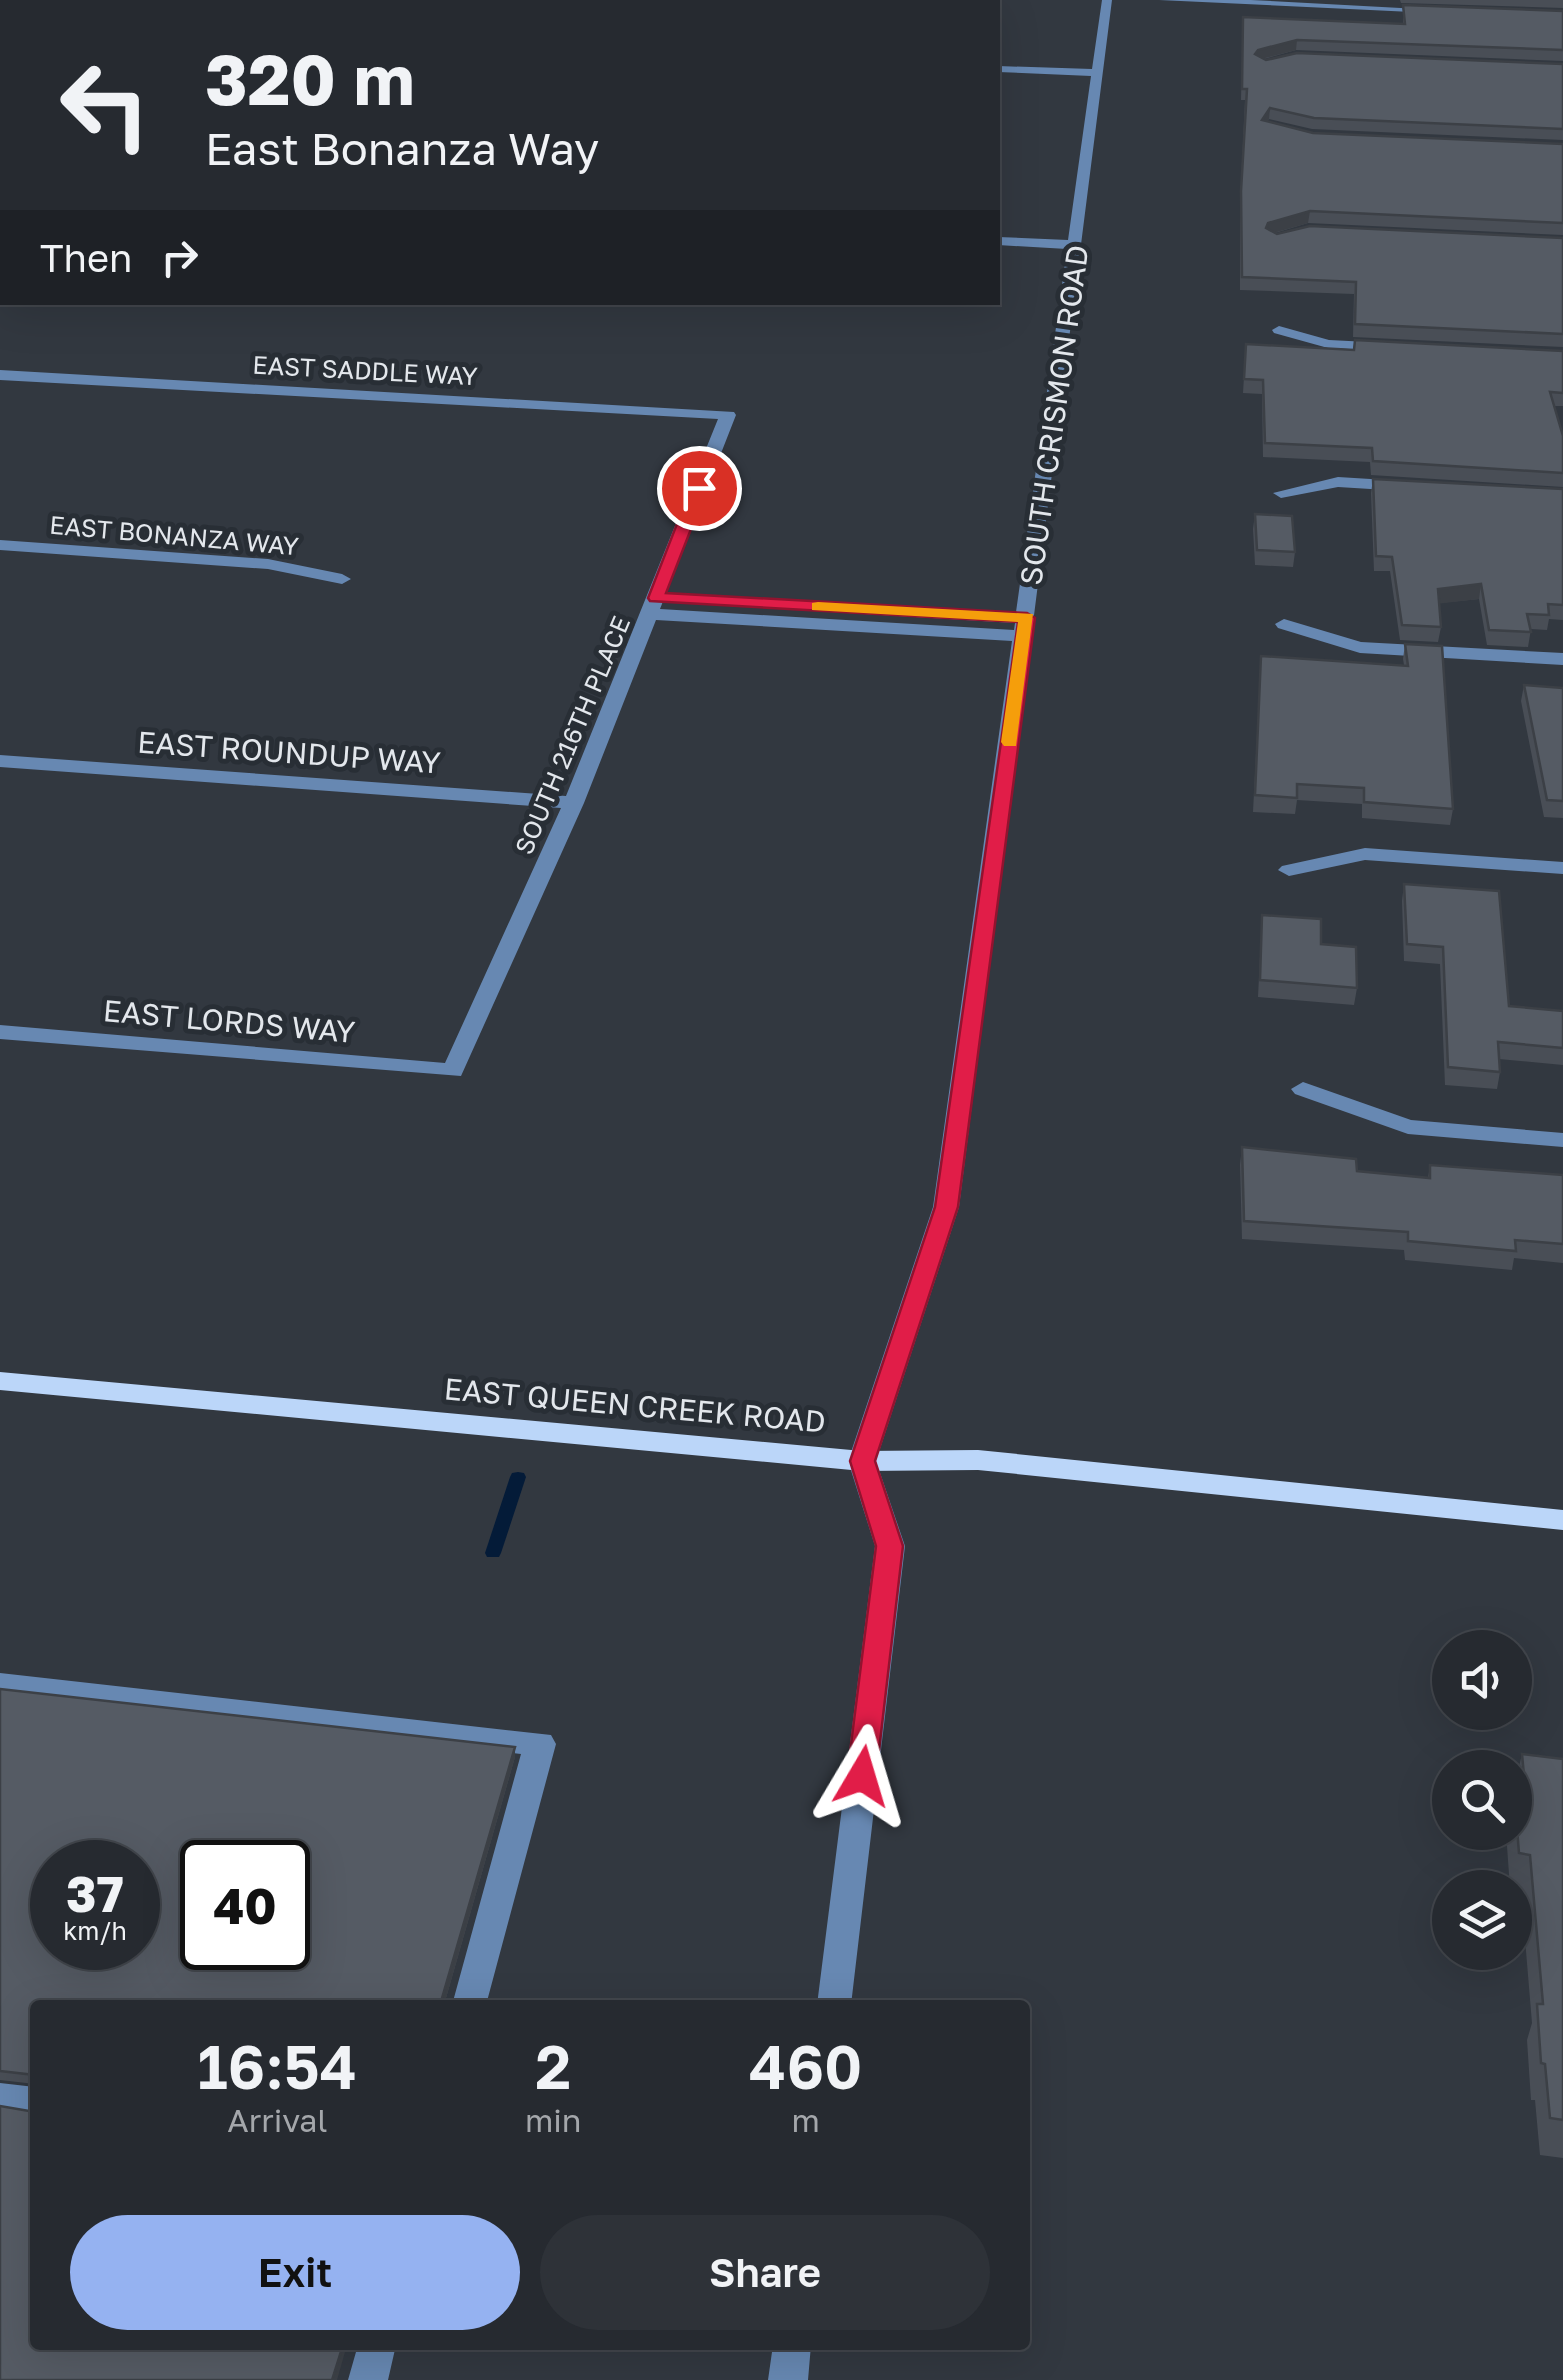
<!DOCTYPE html>
<style>
body{margin:0;font-family:"Golos Text",sans-serif;background:#2e3238;color:#f1f3f6;height:100vh;display:flex;flex-direction:column;font-size:38px;white-space:nowrap}
*{box-sizing:border-box;margin:0}
p{font-size:32px;color:#a4a7ab}
.icon{flex:none;width:55px;height:55px;fill:none;stroke:currentColor;stroke-width:2;stroke-linecap:round;stroke-linejoin:round}
.map{position:relative;flex:1;overflow:hidden}
.sheet{position:absolute;left:30px;top:2000px;width:1000px;height:350px;display:flex;flex-direction:column;background:#262a30;border-radius:10px;box-shadow:0 10px 40px #0002,0 0 0 2px #42464c}
.sheet>*{flex:none}
.guide{position:absolute;left:0px;top:0px;width:1000px;height:305px;box-shadow:0 10px 40px #0002,0 0 0 2px #42464c;background:#262a30;color:#f1f3f6;overflow:hidden}
.tools{position:absolute;left:1432px;top:1630px;display:grid;gap:20px}
.tools a{display:grid;place-items:center;width:100px;height:100px;border-radius:50%;background:#262a30;box-shadow:0 10px 40px #0002,0 0 0 2px #42464c;font-size:50px}
.speed{position:absolute;left:30px;top:1840px;display:flex;gap:20px;font-size:50px;font-weight:700;text-align:center}
.speed>*{display:grid;place-content:center;width:130px;height:130px;border-radius:50%;background:#262a30;box-shadow:0 10px 40px #0002,0 0 0 2px #42464c;line-height:1}
.speed small{font-size:25px;font-weight:400}
.speed .limit{border:5px solid #111;border-radius:15px;background:#fff;color:#111}
.pin{position:absolute;display:grid;place-items:center;width:85px;height:85px;color:#fff;margin:-42px;border:5px solid #fff;border-radius:50%;box-shadow:0 2px 10px #0007}
.me{position:absolute;width:110px;margin:-55px;rotate:7deg;stroke-linejoin:round;filter:drop-shadow(0 0 8px #0008)}
.turn{display:flex;align-items:center;gap:35px;height:210px;padding:0 40px;font-size:45px}
.turn .icon{width:130px;height:130px;stroke-width:2.5}
.turn b{display:block;font-size:70px;line-height:85px}
.then{display:flex;align-items:center;height:95px;padding:0 40px;background:#0003;gap:20px;font-size:38px}
.eta{display:flex;justify-content:space-evenly;align-items:center;height:170px;text-align:center}
.eta b{font-size:60px;font-weight:600;line-height:70px}
.action{display:flex;gap:20px;margin-top:auto;padding:20px 40px}
.action a{flex:1;height:115px;border-radius:60px;background:#95b2f1;color:#111;font-size:40px;font-weight:600;line-height:115px;text-align:center}
.action a+a{background:#2e3238;color:#f1f3f6}
.map>svg:first-child{display:block}
</style>
<div class="map">
<svg width="1563" height="2380" viewBox="0 0 1563 2380">
<rect width="100%" height="100%" fill="#323840"/>
<g fill="none" stroke-linecap="round" stroke-linejoin="round">
<path fill="#041b38" fill-rule="evenodd" d="M 518,1472 L 524,1473 L 526,1477 L 501,1553 L 499,1557 L 487,1557 L 485,1553 L 510,1477 L 512,1473 Z"/>
<path fill="#6788b2" fill-rule="evenodd" d="M 1102,0 L 1112,0 L 959,1207 L 876,1461 L 905,1546 L 851,2005 L 817,2005 L 875,1546 L 848,1461 L 933,1207 L 1012,641 L 656,620 L 584,803 L 461,1076 L 0,1039 L 0,1025 L 445,1063 L 561,808 L 0,767 L 0,755 L 566,796 L 718,419 L 0,380 L 0,370 L 734,412 L 736,415 L 660,609 L 1014,630 L 1015,623 L 832,612 L 823,607 L 832,602 L 1016,612 L 1067,249 L 998,245 L 998,237 L 1068,240 L 1091,76 L 998,72 L 998,66 L 1092,69 Z
M 1159,0 L 1251,0 L 1438,10 L 1433,13 Z
M 2,139 L 2,148 L 0,149 L 0,140 Z
M 0,190 L 2,190 L 2,198 L 0,198 Z
M 1279,326 L 1329,340 L 1388,343 L 1395,347 L 1388,351 L 1328,348 L 1274,333 L 1272,330 Z
M 1338,477 L 1403,481 L 1411,486 L 1403,491 L 1338,487 L 1281,498 L 1273,493 Z
M 0,540 L 268,559 L 342,574 L 351,579 L 342,584 L 268,569 L 0,550 Z
M 1284,619 L 1361,642 L 1563,653 L 1563,665 L 1360,653 L 1278,628 L 1275,624 Z
M 1365,848 L 1563,862 L 1563,874 L 1365,860 L 1289,876 L 1278,870 L 1282,866 Z
M 1303,1082 L 1411,1120 L 1563,1133 L 1563,1147 L 1408,1134 L 1295,1094 L 1291,1089 Z
M 0,1673 L 551,1735 L 556,1744 L 486,2005 L 452,2005 L 521,1754 L 0,1695 Z
M 0,2083 L 35,2087 L 35,2119 L 0,2113 Z
M 358,2345 L 396,2345 L 388,2380 L 348,2380 Z
M 773,2345 L 811,2345 L 808,2380 L 768,2380 Z"/>
<path fill="#bbd6f9" fill-rule="evenodd" d="M 0,1372 L 862,1451 L 978,1450 L 1563,1510 L 1563,1530 L 978,1470 L 862,1471 L 0,1390 Z"/>
</g>
<path fill="#494e56" d="M 1400,0 L 1563,0 L 1563,8 L 1401,3 Z
M 1403,5 L 1563,11 L 1563,61 L 1296,50 L 1264,59 L 1563,64 L 1563,140 L 1312,129 L 1269,119 L 1267,122 L 1313,133 L 1563,144 L 1563,235 L 1308,223 L 1275,233 L 1563,238 L 1563,347 L 1353,337 L 1354,294 L 1240,290 L 1240,203 L 1245,100 L 1241,100 L 1243,17 L 1403,24 Z
M 1355,340 L 1563,351 L 1563,406 L 1554,406 L 1563,436 L 1563,487 L 1371,475 L 1370,462 L 1263,457 L 1262,394 L 1243,393 L 1246,344 L 1353,350 Z
M 1373,479 L 1563,489 L 1563,620 L 1549,619 L 1547,630 L 1531,629 L 1528,647 L 1487,645 L 1479,599 L 1439,603 L 1441,627 L 1438,642 L 1400,640 L 1390,571 L 1374,571 L 1371,493 Z
M 1255,514 L 1295,552 L 1293,567 L 1255,565 L 1253,529 Z
M 1405,644 L 1453,809 L 1450,825 L 1362,818 L 1362,804 L 1297,800 L 1295,814 L 1253,812 L 1261,656 L 1404,665 L 1403,659 Z
M 1524,685 L 1563,688 L 1563,818 L 1544,817 L 1521,701 Z
M 1404,884 L 1509,1006 L 1563,1011 L 1563,1065 L 1499,1059 L 1500,1072 L 1497,1089 L 1445,1085 L 1440,964 L 1404,961 L 1402,901 Z
M 1262,915 L 1321,944 L 1357,988 L 1354,1005 L 1258,997 Z
M 1242,1147 L 1357,1171 L 1428,1178 L 1430,1165 L 1563,1175 L 1563,1263 L 1514,1258 L 1512,1270 L 1405,1260 L 1404,1250 L 1242,1239 L 1240,1165 Z
M 0,1689 L 515,1747 L 515,1757 L 444,2005 L 35,2005 L 35,2084 L 0,2080 Z
M 1522,1754 L 1563,1759 L 1563,2158 L 1540,2155 L 1535,2100 L 1531,2100 L 1527,2040 L 1532,2023 L 1521,1891 L 1515,1890 L 1515,1888 L 1510,1888 L 1506,1832 L 1515,1832 L 1515,1784 Z"/>
<path fill="#3c4046" d="M 1297,40 L 1296,50 L 1257,60 L 1255,54 L 1258,50 Z
M 1270,108 L 1269,119 L 1261,132 L 1262,120 Z
M 1310,211 L 1308,223 L 1267,235 L 1266,228 L 1268,223 Z
M 1481,584 L 1479,599 L 1436,604 L 1438,589 Z
M 515,1747 L 515,1757 L 444,2005 L 440,2005 Z
M 343,2345 L 347,2345 L 337,2380 L 332,2380 Z"/>
<path fill="#555b64" stroke="#3c4046" stroke-width="2.5" fill-rule="evenodd" d="M 0,0 L 61,0 L 66,2 L 2,2 L 2,15 L 0,13 Z
M 218,0 L 292,0 L 289,2 L 215,2 Z
M 1403,5 L 1563,11 L 1563,50 L 1297,40 L 1258,50 L 1255,54 L 1266,60 L 1297,53 L 1563,64 L 1563,129 L 1314,118 L 1270,108 L 1262,120 L 1313,133 L 1563,144 L 1563,223 L 1310,211 L 1268,223 L 1266,228 L 1277,234 L 1310,226 L 1563,238 L 1563,334 L 1355,324 L 1356,282 L 1242,277 L 1241,191 L 1247,89 L 1242,89 L 1243,17 L 1405,24 Z
M 2,28 L 2,60 L 0,60 L 0,30 Z
M 1355,340 L 1563,351 L 1563,393 L 1550,392 L 1563,436 L 1563,473 L 1373,461 L 1372,448 L 1265,443 L 1263,380 L 1244,379 L 1246,344 L 1354,350 Z
M 1373,479 L 1563,489 L 1563,605 L 1548,604 L 1549,615 L 1527,614 L 1531,632 L 1489,630 L 1481,584 L 1438,589 L 1441,627 L 1402,625 L 1392,557 L 1376,556 Z
M 1255,514 L 1292,516 L 1295,552 L 1257,550 Z
M 1405,644 L 1442,646 L 1453,809 L 1364,802 L 1364,788 L 1297,784 L 1297,798 L 1255,795 L 1261,656 L 1408,666 Z
M 1524,685 L 1563,688 L 1563,801 L 1547,800 Z
M 1404,884 L 1499,891 L 1509,1006 L 1563,1011 L 1563,1048 L 1498,1042 L 1500,1072 L 1448,1067 L 1443,947 L 1407,944 Z
M 1262,915 L 1321,919 L 1321,944 L 1356,947 L 1357,988 L 1260,980 Z
M 1242,1147 L 1356,1159 L 1357,1171 L 1430,1178 L 1430,1165 L 1563,1175 L 1563,1244 L 1515,1240 L 1516,1251 L 1408,1241 L 1408,1232 L 1244,1221 Z
M 0,1689 L 515,1747 L 440,2005 L 35,2005 L 35,2075 L 0,2071 ZM 52,1862 L 138,1862 L 138,1948 L 52,1948 ZM 202,1862 L 288,1862 L 288,1948 L 202,1948 Z
M 1522,1754 L 1563,1759 L 1563,2120 L 1550,2118 L 1545,2064 L 1541,2063 L 1537,2004 L 1543,2004 L 1530,1855 L 1519,1853 L 1515,1803 L 1515,1796 L 1526,1797 Z
M 35,2091 L 35,2345 L 343,2345 L 332,2380 L 0,2380 L 0,2106 L 35,2112 Z"/>
<path fill="#e11d48" stroke="#92132f" stroke-width="2.5" d="M 699,483 L 707,488 L 666,593 L 1027,613 L 1035,618 L 958,1207 L 875,1461 L 903,1546 L 876,1776 L 872,1783 L 862,1787 L 851,1783 L 847,1776 L 876,1546 L 850,1461 L 935,1207 L 1018,622 L 650,601 L 648,598 L 691,488 Z"/>
<path fill="#f59e0b" d="M 818,602 L 1033,614 L 1016,746 L 1004,746 L 1001,742 L 1018,622 L 812,610 L 812,603 Z"/>
<g text-anchor="middle" dominant-baseline="central" stroke-width="10" stroke-linejoin="round" paint-order="stroke">
<g font-size="25" fill="#e3e7ec" stroke="#282e35">
<text transform="translate(365 370) rotate(3)">EAST SADDLE WAY</text>
<text transform="translate(174 535) rotate(5)">EAST BONANZA WAY</text>
<text transform="translate(572 735) rotate(-67)">SOUTH 216TH PLACE</text>
</g>
<g font-size="30" fill="#e3e7ec" stroke="#282e35">
<text transform="translate(1054 415) rotate(-82)">SOUTH CRISMON ROAD</text>
<text transform="translate(289 752) rotate(4)">EAST ROUNDUP WAY</text>
<text transform="translate(229 1021) rotate(5)">EAST LORDS WAY</text>
<text transform="translate(635 1405) rotate(5)">EAST QUEEN CREEK ROAD</text>
</g>
</g>
</svg>
<div class="tools">
<a><svg class="icon" aria-label="sound" viewBox="0 0 24 24"><path d="M4 9h4l5-4v14l-5-4H4zM17 9q2 3 0 6"/></svg></a>
<a><svg class="icon" aria-label="search" viewBox="0 0 24 24"><circle cx="10" cy="10" r="6"/><path d="M15 15l6 6"/></svg></a>
<a><svg class="icon" aria-label="layers" viewBox="0 0 24 24"><path d="M12 4l9 5-9 5-9-5zM3 14l9 5 9-5"/></svg></a>
</div>
<div class="speed"><div>37<small>km/h</small></div><div class="limit">40</div></div>
<div class="pin" style="left:699px;top:488px;background:#d93025"><svg class="icon" aria-label="arrive" viewBox="0 0 24 24"><path d="M6 21V4h12l-3 4 3 4H6"/></svg></div>
<svg class="me" style="left:862px;top:1776px" viewBox="-20 -20 40 40"><path d="M0-17L14 15 0 8-14 15z" fill="#e11d48" stroke="#fff" stroke-width="4"/></svg>
<div class="guide">
<div class="turn"><svg class="icon" aria-label="left" viewBox="0 0 24 24"><path d="M17 20v-9H6M10 6l-5 5 5 5"/></svg><div><b>320 m</b>East Bonanza Way</div></div>
<div class="then">Then<svg class="icon" aria-label="right" viewBox="0 0 24 24"><path d="M7 20v-9h11M14 6l5 5-5 5"/></svg></div>
</div>
<section class="sheet">
<div class="eta">
<div><b>16:54</b><p>Arrival</p></div>
<div><b>2</b><p>min</p></div>
<div><b>460</b><p>m</p></div>
</div>
<div class="action"><a>Exit</a><a>Share</a></div>
</section>
</div>
